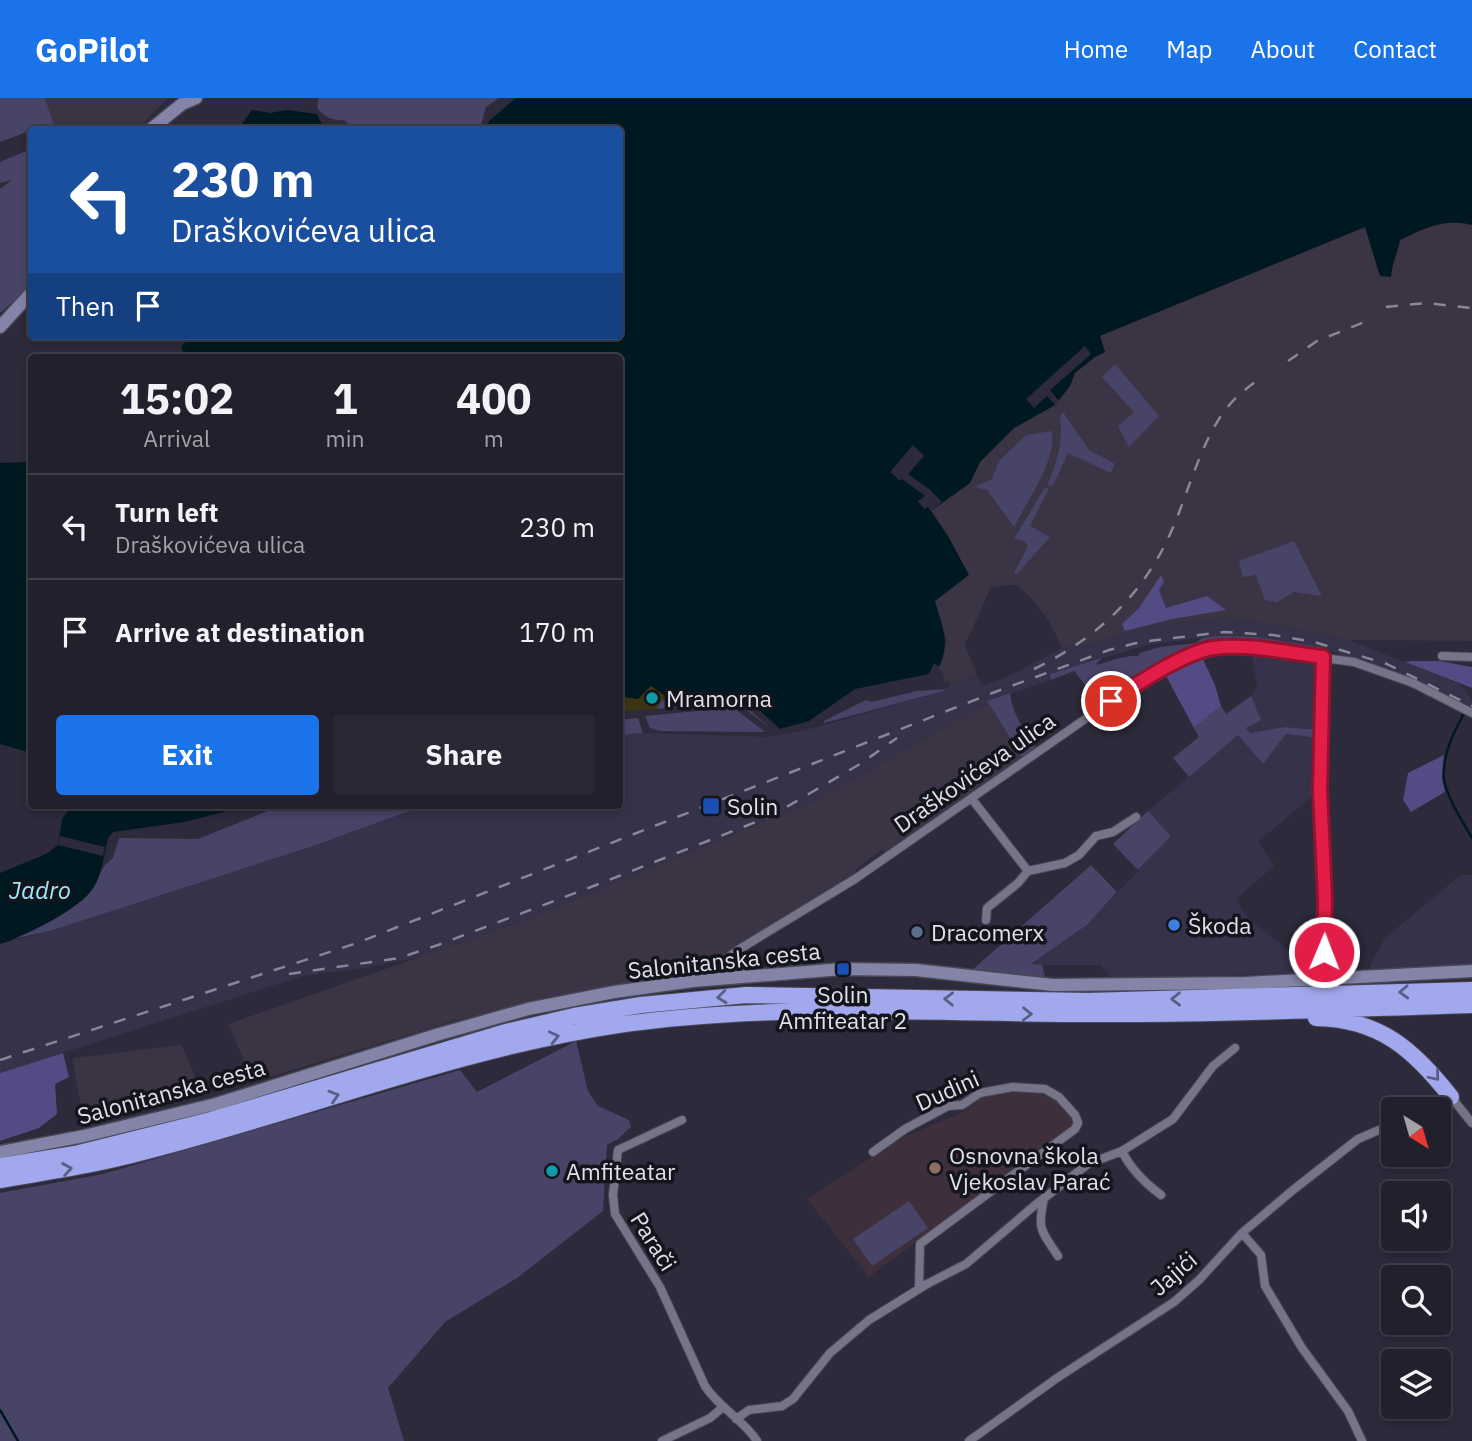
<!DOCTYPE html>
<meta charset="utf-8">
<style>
body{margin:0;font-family:"IBM Plex Sans",sans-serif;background:#292834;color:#f1f3f6;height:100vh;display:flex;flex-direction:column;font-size:26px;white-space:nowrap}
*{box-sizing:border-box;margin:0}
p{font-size:23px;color:#a2a3a9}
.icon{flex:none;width:38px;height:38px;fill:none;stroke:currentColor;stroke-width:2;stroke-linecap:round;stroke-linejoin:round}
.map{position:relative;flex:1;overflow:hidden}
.sheet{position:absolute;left:28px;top:256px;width:595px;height:455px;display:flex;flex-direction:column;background:#21202c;border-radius:7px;box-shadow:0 4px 10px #0003,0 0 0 2px #3e3e48}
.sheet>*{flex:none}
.guide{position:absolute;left:28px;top:28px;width:595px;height:214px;border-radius:7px;box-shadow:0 4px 10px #0003,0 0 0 2px #3e3e48;background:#1a4fa0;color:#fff;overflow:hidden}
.needle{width:46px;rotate:143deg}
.tools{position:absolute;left:1381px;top:999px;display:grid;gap:14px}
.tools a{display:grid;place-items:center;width:70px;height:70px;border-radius:7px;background:#21202c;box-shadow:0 4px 10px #0003,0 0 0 2px #3e3e48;font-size:35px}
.pin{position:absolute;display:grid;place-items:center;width:60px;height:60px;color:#fff;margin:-30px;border:4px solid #fff;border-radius:50%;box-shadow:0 2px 7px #0007}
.me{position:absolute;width:77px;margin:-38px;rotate:1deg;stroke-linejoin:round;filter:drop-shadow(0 0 5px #0008)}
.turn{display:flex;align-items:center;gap:24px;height:147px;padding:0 28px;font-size:32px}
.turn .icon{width:91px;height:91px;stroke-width:2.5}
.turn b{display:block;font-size:49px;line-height:60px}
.then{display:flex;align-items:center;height:66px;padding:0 28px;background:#0003;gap:14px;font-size:26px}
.eta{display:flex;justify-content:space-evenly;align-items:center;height:119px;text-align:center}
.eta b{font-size:42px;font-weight:700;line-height:49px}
.button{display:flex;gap:14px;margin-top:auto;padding:14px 28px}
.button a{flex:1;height:80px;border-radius:7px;background:#1a73e8;color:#fff;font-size:28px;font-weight:700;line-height:80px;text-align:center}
.button a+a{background:#292834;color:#f1f3f6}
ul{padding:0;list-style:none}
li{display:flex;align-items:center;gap:21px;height:105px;padding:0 28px;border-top:2px solid #3e3e48}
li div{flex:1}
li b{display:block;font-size:26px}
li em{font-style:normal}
header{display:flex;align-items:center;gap:42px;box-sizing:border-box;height:98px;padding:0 35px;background:#1a73e8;color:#fff}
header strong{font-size:33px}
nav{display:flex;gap:38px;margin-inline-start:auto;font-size:24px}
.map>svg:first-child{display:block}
</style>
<header>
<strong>GoPilot</strong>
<nav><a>Home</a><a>Map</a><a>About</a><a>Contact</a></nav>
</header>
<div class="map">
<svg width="1472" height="1343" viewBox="0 0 1472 1343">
<rect width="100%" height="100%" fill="#2c2a3b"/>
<path fill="#35324a" d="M 1209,521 L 1250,522 L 1349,542 L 1460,586 L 1472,602 L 1472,612 L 1411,581 L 1320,549 L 1217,538 L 1147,547 L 1051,576 L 1051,582 L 988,603 L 988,605 L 812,704 L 522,823 L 420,859 L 359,871 L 303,878 L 0,975 L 0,846 L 50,833 L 313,748 L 426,707 L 620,707 L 620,637 L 643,635 L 768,639 L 814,630 L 944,593 L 951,586 L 977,577 L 982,588 L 1007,579 L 1062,550 L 1097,545 L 1119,537 L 1168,525 Z
M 1251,555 L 1319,562 L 1319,632 L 1285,629 L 1250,635 L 1246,630 L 1260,622 L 1251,598 L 1257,588 Z
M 1286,636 L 1319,640 L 1314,697 L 1259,743 L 1274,768 L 1237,800 L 1242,813 L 1251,823 L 1317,874 L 1112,881 L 1101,867 L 1030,867 L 1087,827 L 1171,738 L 1148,713 L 1238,637 L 1263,666 Z
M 1464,777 L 1472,777 L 1472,867 L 1371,873 L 1370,867 L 1385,840 L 1457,780 Z"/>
<path fill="#3a3444" d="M 45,0 L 168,0 L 136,32 L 62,31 L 54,27 Z
M 1450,124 L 1472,127 L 1472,543 L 1349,542 L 1250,522 L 1210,521 L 1168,525 L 1119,537 L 1097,545 L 1062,550 L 1049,523 L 1031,500 L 1018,487 L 1007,487 L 991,489 L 965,547 L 977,577 L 951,586 L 948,583 L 944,585 L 943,576 L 934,564 L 947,544 L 935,503 L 901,452 L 966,278 L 943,404 L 970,385 L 980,364 L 1014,330 L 1055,307 L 1070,288 L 1074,275 L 1095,259 L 1105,255 L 1099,238 L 1365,129 L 1380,178 L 1391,179 L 1392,167 L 1400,142 L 1426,129 Z
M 988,605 L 1022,659 L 982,690 L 886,755 L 882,752 L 855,772 L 856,776 L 733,851 L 694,877 L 573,896 L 450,924 L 253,984 L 228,926 L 522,823 L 812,704 Z
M 182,947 L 202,997 L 85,1029 L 72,960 Z"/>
<path fill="#3d2f3c" d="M 1019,994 L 1046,994 L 1061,1006 L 1074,1023 L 1070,1030 L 869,1179 L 807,1101 L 903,1039 L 961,1015 L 985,998 Z"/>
<path fill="#484468" d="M 0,0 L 45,0 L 54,27 L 43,28 L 0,44 Z
M 319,0 L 499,0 L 486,9 L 481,27 L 476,31 L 356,32 L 344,22 C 332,23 323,19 317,9 Z
M 31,51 L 31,188 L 0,215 L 0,91 L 12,82 L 0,85 L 0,64 Z
M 1115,266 L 1159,318 L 1129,349 L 1118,328 L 1134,314 L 1102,279 Z
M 1063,314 L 1089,352 L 1115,366 L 1111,375 L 1068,355 L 1053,388 L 1047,387 C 1058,363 1063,344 1060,318 Z
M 1052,333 C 1056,365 1028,401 1014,429 L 987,392 L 975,389 L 992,381 L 999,363 L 1026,337 Z
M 1045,389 L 1049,391 L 1030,428 L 1050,439 L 1016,477 L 1014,475 L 1028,448 L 1024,443 L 1014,441 Z
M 1294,443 L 1322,498 L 1294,494 L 1277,504 L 1265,502 L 1256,477 L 1243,479 L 1239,463 Z
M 1217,538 L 1256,539 L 1320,549 L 1324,550 L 1324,554 C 1292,546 1237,539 1205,547 C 1174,555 1125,585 1099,604 L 1074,573 L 1051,582 L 1050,576 L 1102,560 L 1095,567 C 1111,564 1121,557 1138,558 L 1140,555 L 1160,549 L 1196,545 L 1202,540 Z
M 947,591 L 944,593 L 824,625 L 824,623 L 866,602 L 871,604 L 917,593 Z
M 1010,595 C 1012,615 1024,633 1036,649 L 1022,659 L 987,603 Z
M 1251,598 L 1261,622 L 1246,630 L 1250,635 L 1285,629 L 1319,632 L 1319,640 L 1286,636 L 1263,666 L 1238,637 L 1189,679 L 1173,660 L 1199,639 L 1194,630 L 1221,608 L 1226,616 Z
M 737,601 L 771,631 L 736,604 L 656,611 L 662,602 L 693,604 Z
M 729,610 L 735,611 L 765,634 L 660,633 L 650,630 L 645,618 Z
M 638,620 L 643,635 L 620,637 L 620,622 Z
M 283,707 L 426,707 L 313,748 L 50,833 L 17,840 C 42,826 68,816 88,796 C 99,784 99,769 113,760 L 119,740 L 198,741 Z
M 1148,713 L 1171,738 L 1138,772 L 1113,746 Z
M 1091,767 L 1117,794 L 1087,827 L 1031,866 L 1042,867 L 1045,879 L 971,873 Z
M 576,943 L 588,993 L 598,1008 L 629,1022 L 631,1029 L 618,1041 L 607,1047 L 603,1113 L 517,1180 L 445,1224 L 388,1290 L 404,1343 L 0,1343 L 0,1095 L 103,1076 L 460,972 L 477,994 Z
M 909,1103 L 928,1130 L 872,1168 L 853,1141 Z"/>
<path fill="#534b83" d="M 1161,477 L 1164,484 L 1159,492 L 1166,510 L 1207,498 L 1226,512 L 1172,521 L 1125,533 L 1122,526 L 1139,510 Z
M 1202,559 L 1215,587 L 1221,608 L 1194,630 L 1165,576 Z
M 1411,563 L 1440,563 L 1472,569 L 1472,590 L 1405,564 Z
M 1444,657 L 1442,682 L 1445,694 L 1411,714 L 1403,702 L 1408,675 Z
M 63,955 L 69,979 L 55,986 L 57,1016 L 39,1030 L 0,1043 L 0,975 Z"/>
<path fill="#3c3413" d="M 651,587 L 665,598 L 656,611 L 620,613 L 620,600 Z"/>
<path fill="#001920" d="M 516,0 L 1472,0 L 1472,127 C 1446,119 1423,131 1400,142 C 1398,155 1392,165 1391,179 L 1380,178 L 1365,129 L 1100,238 L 1105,254 L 1095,259 L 1075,275 L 1070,288 L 1055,307 L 1014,330 L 980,364 L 970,385 L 931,413 L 948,438 L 969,477 L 935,503 C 942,529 951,544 939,569 L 934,565 L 929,576 L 855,591 L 809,623 L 780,631 L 741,596 L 665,598 L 651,588 L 638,601 L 623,599 L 620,600 L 620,259 L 185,259 L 181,249 L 191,238 L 620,238 L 620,32 L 485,31 L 490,22 Z
M 252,12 L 270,15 L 287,12 L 317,16 L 324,31 L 238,31 Z
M 31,361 L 31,655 L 0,646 L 0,365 L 25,364 Z
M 72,707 L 251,707 L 184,724 L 113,734 L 108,740 C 104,755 102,776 94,789 C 80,812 26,837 0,846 L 0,775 L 46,756 L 58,747 L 62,721 Z"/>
<path fill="#2c2a3b" d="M 1085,248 L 1091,256 L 1050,292 L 1059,303 L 1055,307 L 1047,298 L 1034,310 L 1026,301 Z
M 913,347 L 924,358 L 908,376 L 929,391 L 942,404 L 931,413 L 928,409 L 924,411 L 918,403 L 925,398 L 902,381 L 900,383 L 890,374 Z
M 60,738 L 105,749 L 103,758 L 58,747 Z"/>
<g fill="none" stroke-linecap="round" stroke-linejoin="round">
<path stroke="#001920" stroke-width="2.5" d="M 1463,617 C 1453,636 1442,658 1444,680 C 1446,699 1463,724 1472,740
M 0,1312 L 18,1343"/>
<defs>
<path id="street" d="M 1442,558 L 1472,559
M 1323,559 L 1320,692 L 1325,802 L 1323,880
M 972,701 L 1028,773 L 1065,765 L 1079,757 L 1096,738 L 1113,734 L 1136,719
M 986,822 L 987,810 L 1018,785 L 1028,773
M 738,852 C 735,864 736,871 746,878
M 700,880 L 738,852 L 855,781 L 1127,592 L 1189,558 L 1211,551 L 1241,549 L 1354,564 L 1413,585 L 1472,615
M 1431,1012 L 1451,999 L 1472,1025
M 682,1022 L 618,1052 L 613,1097 L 615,1116 L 660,1189 L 705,1288 C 719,1310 743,1321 757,1343
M 1122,1053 C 1131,1072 1145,1085 1161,1097
M 873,1054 L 905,1031 L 948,1008 L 962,1007 L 980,995 L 1013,989 L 1045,991 L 1059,999 L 1075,1017 L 1078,1025 L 1075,1031 L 920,1146 L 919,1191
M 1044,1100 C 1037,1132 1041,1132 1058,1158
M 1242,1135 L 1261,1157 L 1265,1188 L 1302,1250 L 1348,1313 L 1362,1343
M 736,1321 L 749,1312 L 782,1308 L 793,1301 L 830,1255 L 869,1222 L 927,1186 L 966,1166 L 1034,1108 L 1088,1066 L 1122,1053 L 1173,1021 L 1213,968 L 1235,950
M 662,1343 L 710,1320 L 722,1310
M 969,1343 L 1057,1280 L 1174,1204 L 1199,1182 L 1242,1135 L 1293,1092 L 1358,1041 L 1393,1026"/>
<path id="secondary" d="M 150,32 L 182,6 L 196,0
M 0,229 L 32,194
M 0,1054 L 84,1038 L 216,1006 L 436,937 L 528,911 L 614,894 L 693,883 L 843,871 L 916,872 L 1053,887 L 1246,885 L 1472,873"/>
<path id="highway" d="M 1316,920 C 1380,921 1414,952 1451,999
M 0,1068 L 75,1056 L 211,1022 L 506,934 L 574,918 L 641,907 L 746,897 L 1088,903 L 1472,892
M 0,1082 C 49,1074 99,1066 147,1053 C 304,1013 457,951 618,927 C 771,905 928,915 1082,916 C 1212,917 1342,911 1472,907"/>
</defs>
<use href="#street" stroke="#494856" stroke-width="10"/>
<use href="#secondary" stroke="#494856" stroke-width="15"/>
<use href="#highway" stroke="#494856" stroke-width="18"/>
<use href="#street" stroke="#767489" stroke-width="8"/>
<use href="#secondary" stroke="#8384a7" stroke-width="12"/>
<use href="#highway" stroke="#a2a8ed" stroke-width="16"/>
<path stroke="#888795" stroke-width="2.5" stroke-dasharray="12 12" stroke-linecap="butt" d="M 1386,209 L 1426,205 L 1472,210
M 1288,263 L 1317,243 L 1372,221
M 1034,571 C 1096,541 1143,497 1171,434 C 1188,396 1201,343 1226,311 C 1236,298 1248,289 1262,279
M 289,876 L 399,860 L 438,847 L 591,789 L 771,718 L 860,666 L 897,640
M 0,962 L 357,845 L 995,594 L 1109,552 L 1140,544 L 1224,534 L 1273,537 L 1314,544 L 1387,566 L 1472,608"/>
</g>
<defs><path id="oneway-chevron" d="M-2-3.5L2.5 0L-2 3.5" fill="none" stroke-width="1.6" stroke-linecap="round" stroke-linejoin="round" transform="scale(1.75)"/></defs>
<g stroke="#5b5e84">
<use href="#oneway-chevron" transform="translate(1404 894) rotate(178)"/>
<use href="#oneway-chevron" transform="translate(722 899) rotate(174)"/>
<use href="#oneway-chevron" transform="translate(949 901) rotate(-179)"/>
<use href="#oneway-chevron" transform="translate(1176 901) rotate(179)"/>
<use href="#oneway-chevron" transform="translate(1027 916) rotate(1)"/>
<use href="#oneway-chevron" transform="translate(554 939) rotate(-13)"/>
<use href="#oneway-chevron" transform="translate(1435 978) rotate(50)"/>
<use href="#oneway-chevron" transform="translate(334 998) rotate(-17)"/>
<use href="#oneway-chevron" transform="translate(67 1071) rotate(-9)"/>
</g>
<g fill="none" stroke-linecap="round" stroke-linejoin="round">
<defs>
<path id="route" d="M 1111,603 C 1137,586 1183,555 1213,550 C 1248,545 1288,555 1323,559 L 1320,692 L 1325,802 L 1324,854"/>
</defs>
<use href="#route" stroke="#92132f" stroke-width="18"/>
<use href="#route" stroke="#e11d48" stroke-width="12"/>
</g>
<g fill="#0f9aa8" stroke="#14141c" stroke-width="2.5">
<circle cx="652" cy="600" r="7"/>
<circle cx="552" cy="1073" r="7"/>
</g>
<g fill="#1a4fb4" stroke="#14141c" stroke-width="2.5">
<rect x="702" y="699" width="18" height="18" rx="3.5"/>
<rect x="836" y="864" width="14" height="14" rx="3.5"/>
</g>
<circle fill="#3f7fe0" stroke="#14141c" stroke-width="2.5" cx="1174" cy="827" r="7"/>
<circle fill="#5c6f8a" stroke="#14141c" stroke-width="2.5" cx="917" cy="834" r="7"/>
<circle fill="#8d6e63" stroke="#14141c" stroke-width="2.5" cx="935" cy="1070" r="7"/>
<g text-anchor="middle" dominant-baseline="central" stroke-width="7" stroke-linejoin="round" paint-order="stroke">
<g font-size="23" fill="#e0e0eb" stroke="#14141c" text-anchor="start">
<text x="666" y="600">Mramorna</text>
<text x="727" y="708">Solin</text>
<text x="1188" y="827">Škoda</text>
<text x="931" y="834">Dracomerx</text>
<text x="843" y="896" text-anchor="middle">Solin<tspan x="843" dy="26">Amfiteatar 2</tspan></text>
<text x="949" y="1057">Osnovna škola<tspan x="949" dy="26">Vjekoslav Parać</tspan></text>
<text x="566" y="1073">Amfiteatar</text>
</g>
<g font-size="23" fill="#e0e0eb" stroke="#14141c">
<text transform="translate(974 674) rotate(-35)">Draškovićeva ulica</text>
<text transform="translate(724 862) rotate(-6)">Salonitanska cesta</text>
<text transform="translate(947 992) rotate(-24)">Dudini</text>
<text transform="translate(171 993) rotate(-15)">Salonitanska cesta</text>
<text transform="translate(654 1143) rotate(58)">Parači</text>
<text transform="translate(1173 1175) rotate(-41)">Jajići</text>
</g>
<g font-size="24" font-style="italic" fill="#a1e5f7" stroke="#14141c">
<text x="40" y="792">Jadro</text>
</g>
</g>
</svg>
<div class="tools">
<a><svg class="needle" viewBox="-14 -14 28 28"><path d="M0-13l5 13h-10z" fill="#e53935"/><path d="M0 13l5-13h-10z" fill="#a2a3a9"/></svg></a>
<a><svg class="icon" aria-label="sound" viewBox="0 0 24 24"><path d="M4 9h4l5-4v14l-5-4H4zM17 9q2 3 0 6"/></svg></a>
<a><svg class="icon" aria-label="search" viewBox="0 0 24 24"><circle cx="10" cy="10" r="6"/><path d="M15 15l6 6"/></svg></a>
<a><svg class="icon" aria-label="layers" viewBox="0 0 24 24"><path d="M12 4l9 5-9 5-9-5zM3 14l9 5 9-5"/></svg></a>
</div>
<div class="pin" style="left:1111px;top:603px;background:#d93025"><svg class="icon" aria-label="arrive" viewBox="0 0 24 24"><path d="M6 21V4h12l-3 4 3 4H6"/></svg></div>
<svg class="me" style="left:1324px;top:854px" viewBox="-20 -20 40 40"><circle r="17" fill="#e11d48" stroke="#fff" stroke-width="3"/><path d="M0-11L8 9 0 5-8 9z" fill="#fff"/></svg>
<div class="guide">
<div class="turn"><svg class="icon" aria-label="left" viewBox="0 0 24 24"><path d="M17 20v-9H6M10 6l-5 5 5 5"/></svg><div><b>230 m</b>Draškovićeva ulica</div></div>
<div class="then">Then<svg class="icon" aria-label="arrive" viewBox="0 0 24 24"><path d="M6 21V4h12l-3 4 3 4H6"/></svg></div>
</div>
<section class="sheet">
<div class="eta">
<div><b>15:02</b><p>Arrival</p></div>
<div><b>1</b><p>min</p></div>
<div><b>400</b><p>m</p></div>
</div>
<ul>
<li><svg class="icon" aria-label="left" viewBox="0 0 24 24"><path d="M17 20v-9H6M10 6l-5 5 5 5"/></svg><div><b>Turn left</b><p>Draškovićeva ulica</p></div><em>230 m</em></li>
<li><svg class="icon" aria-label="arrive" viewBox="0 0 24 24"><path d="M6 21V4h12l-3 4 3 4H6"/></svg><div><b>Arrive at destination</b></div><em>170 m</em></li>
</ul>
<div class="button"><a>Exit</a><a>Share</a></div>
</section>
</div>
